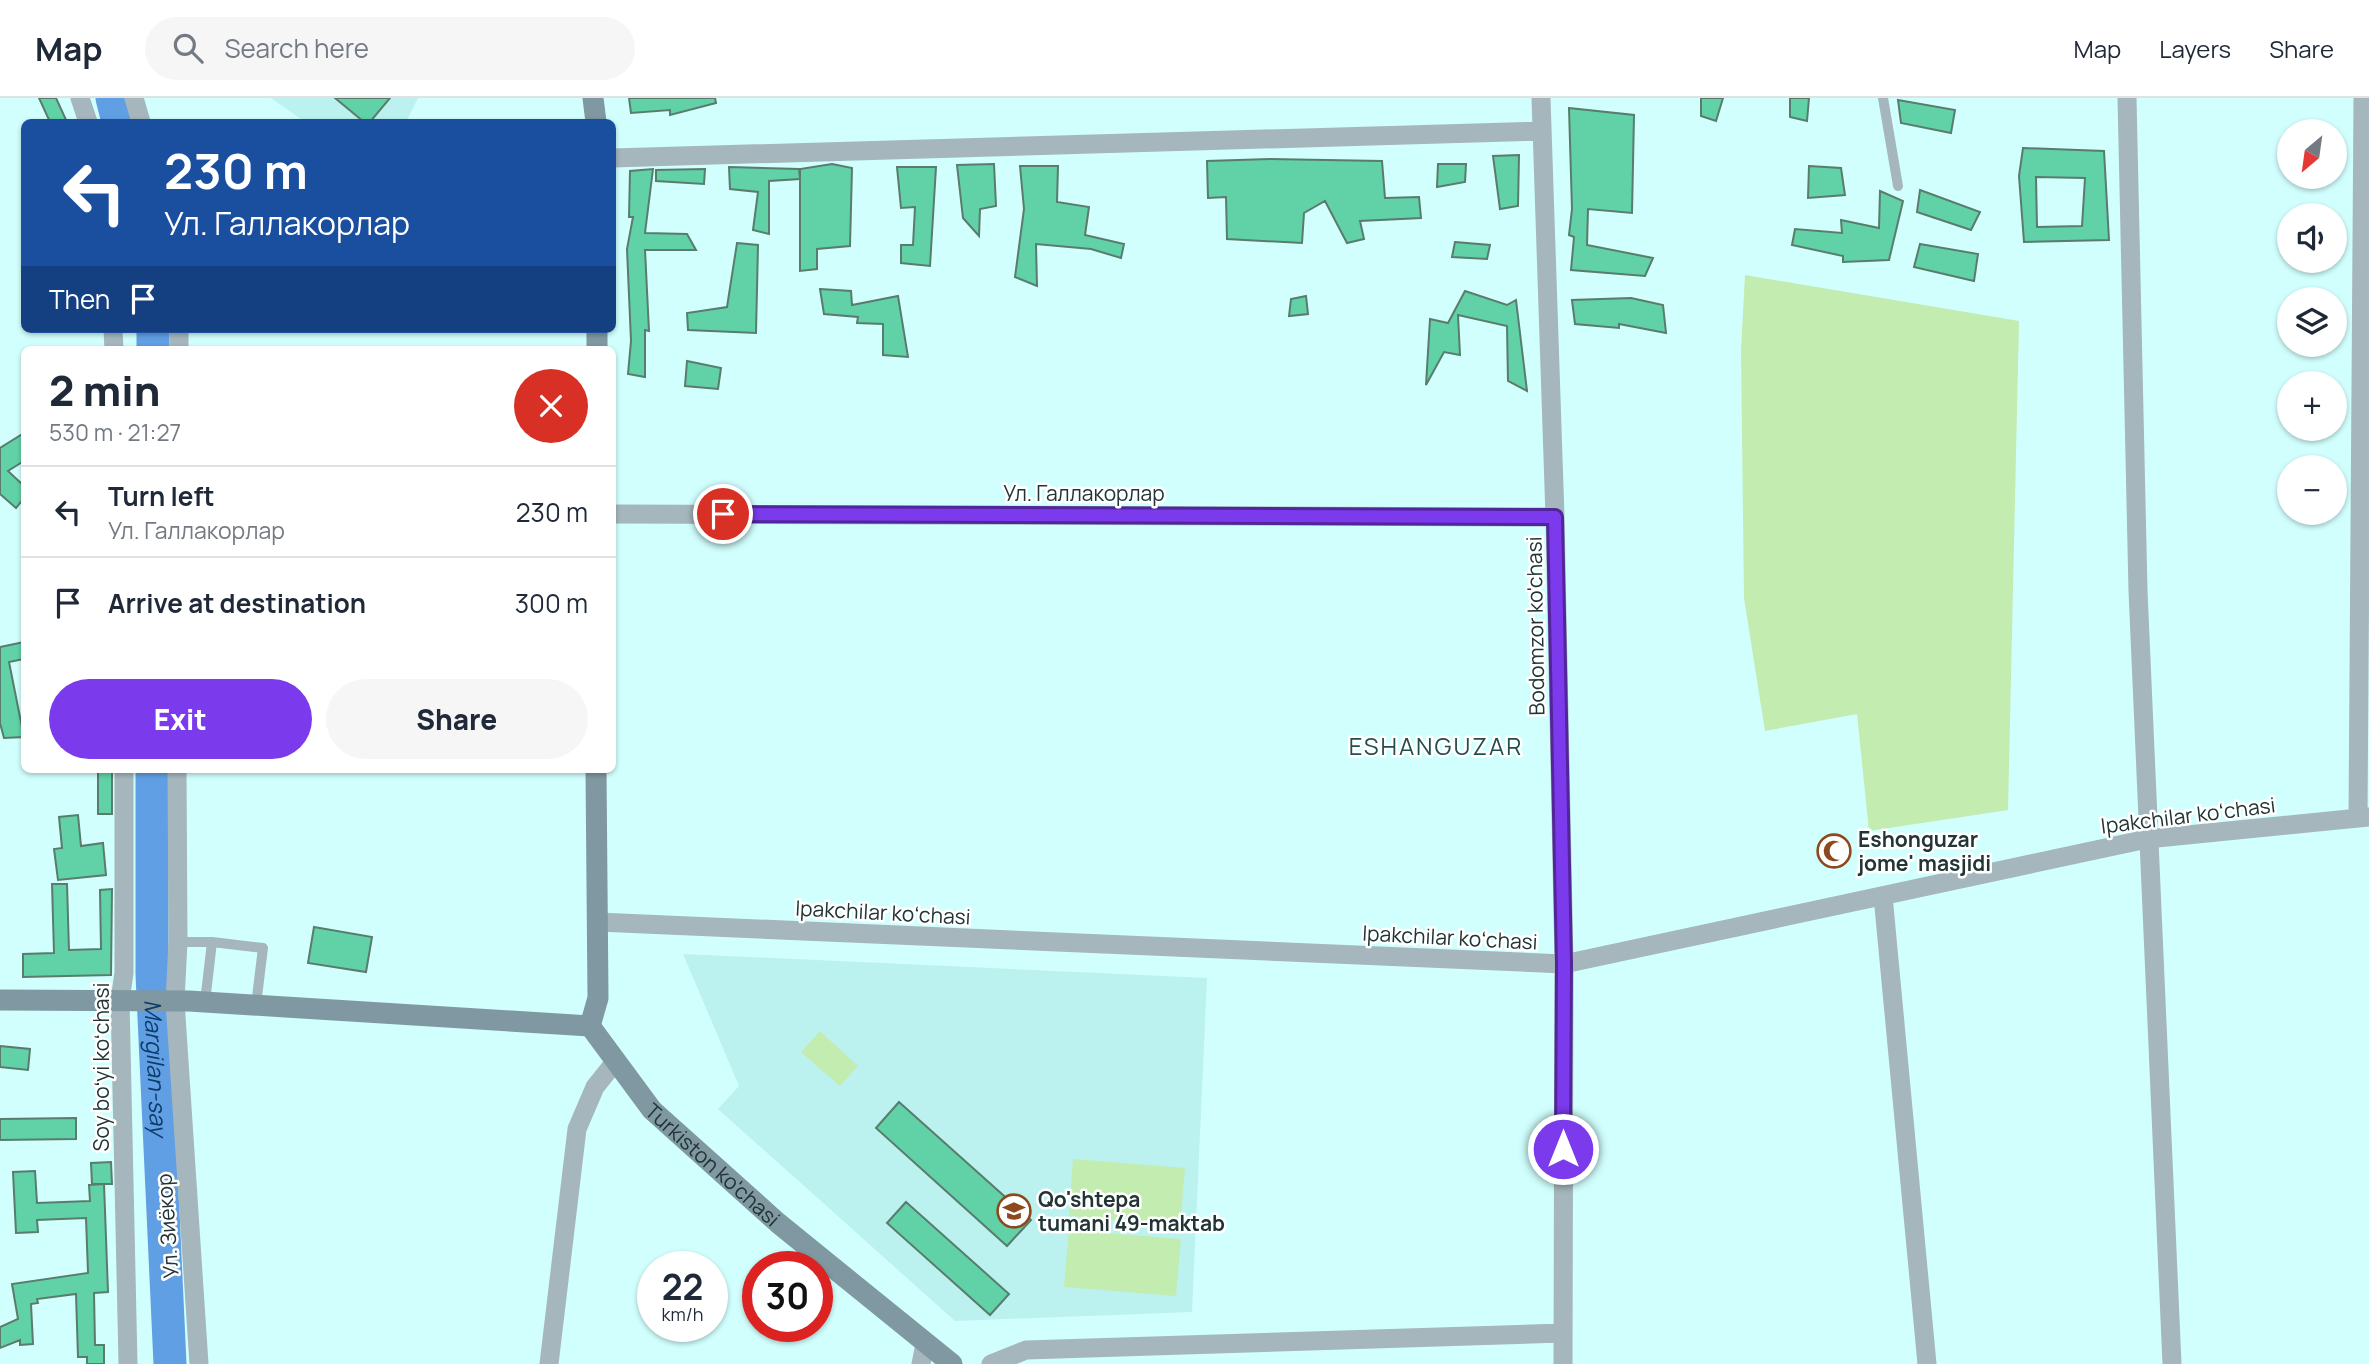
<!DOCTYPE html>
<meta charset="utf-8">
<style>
body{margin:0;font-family:Manrope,sans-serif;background:#f6f6f7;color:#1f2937;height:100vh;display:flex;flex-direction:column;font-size:26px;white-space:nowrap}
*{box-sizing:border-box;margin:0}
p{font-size:23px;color:#747a83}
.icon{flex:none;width:38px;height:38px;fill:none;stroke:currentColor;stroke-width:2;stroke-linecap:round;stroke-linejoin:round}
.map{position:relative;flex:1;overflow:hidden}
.side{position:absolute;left:21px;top:248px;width:595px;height:427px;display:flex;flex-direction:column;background:#fff;border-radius:10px;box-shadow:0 2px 5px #0004}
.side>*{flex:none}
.hud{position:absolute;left:21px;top:21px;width:595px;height:214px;border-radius:10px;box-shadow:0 2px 5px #0004;background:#1a4fa0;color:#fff;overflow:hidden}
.needle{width:46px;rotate:209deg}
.fabs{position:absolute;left:2277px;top:21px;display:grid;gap:14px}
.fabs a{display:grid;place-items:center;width:70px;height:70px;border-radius:50%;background:#fff;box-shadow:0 2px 5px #0004;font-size:35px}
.speed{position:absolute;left:637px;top:1153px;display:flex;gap:14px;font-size:35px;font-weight:700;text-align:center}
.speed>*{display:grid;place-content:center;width:91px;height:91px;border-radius:50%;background:#fff;box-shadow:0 2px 5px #0004;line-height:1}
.speed small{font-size:18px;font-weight:400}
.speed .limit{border:10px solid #d22;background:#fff;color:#111}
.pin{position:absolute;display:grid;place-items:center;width:60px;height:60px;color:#fff;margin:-30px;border:4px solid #fff;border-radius:50%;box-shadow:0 2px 7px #0007}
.me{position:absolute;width:77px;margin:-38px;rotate:0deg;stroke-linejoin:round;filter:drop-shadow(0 0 5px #0008)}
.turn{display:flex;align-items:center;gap:24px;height:147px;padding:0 28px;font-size:32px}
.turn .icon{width:91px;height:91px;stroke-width:2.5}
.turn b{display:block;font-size:49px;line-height:60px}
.then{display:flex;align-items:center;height:66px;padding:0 28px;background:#0003;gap:14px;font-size:26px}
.round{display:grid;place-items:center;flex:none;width:74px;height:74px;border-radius:37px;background:#f6f6f7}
.summary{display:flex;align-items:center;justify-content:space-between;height:119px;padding:0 28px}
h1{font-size:42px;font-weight:800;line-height:52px}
.button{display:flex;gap:14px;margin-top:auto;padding:14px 28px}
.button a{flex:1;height:80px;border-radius:42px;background:#7c3aed;color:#fff;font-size:28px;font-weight:800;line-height:80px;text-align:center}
.button a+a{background:#f6f6f7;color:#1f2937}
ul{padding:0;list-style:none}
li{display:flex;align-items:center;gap:21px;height:91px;padding:0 28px;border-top:2px solid #e0e1e3}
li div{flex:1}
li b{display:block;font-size:26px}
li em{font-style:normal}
header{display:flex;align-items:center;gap:42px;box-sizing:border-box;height:98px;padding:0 35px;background:#fff;border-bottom:2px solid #e0e1e3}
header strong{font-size:33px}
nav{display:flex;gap:38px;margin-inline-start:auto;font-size:24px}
.search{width:490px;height:63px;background:#f6f6f7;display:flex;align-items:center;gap:18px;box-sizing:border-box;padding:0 24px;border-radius:38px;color:#747a83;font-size:26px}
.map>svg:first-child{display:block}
</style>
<header>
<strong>Map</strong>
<div class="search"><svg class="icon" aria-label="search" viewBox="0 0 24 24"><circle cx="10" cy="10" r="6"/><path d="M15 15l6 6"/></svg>Search here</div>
<nav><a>Map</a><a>Layers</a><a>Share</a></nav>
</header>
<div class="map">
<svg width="2369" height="1266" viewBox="0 0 2369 1266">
<rect width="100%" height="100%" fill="#d1fffd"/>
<path fill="#bbf2f0" d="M 271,0 L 418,0 L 406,24 L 305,24 Z
M 683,856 L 1207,880 L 1192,1214 L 955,1223 L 718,1011 L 739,988 Z"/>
<path fill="#c2ecb0" d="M 1745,177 L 2019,223 L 2008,712 L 1869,733 L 1857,616 L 1765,633 L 1744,500 L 1741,252 Z
M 820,933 L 858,968 L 840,988 L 801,954 Z
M 1073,1061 L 1185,1070 L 1180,1127 L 1069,1118 Z
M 1069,1132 L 1181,1141 L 1176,1198 L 1064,1189 Z"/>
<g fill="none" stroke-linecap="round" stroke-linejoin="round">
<g stroke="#609fe4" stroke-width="33">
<path d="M 112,0 L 118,24"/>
<path d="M 153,252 L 153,231"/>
<path id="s1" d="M 152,672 L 152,876 L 170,1266"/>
</g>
</g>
<path fill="#61d2a7" stroke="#597c6c" stroke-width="2" fill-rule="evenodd" d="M 39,0 L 56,0 L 67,24 L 50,24 Z
M 335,0 L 390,0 L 370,24 L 364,24 Z
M 629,0 L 715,0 L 716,5 L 670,17 L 670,12 L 631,15 Z
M 1701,0 L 1723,0 L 1716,23 L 1701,18 Z
M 1790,0 L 1809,0 L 1807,23 L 1790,19 Z
M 1898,2 L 1955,12 L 1951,35 L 1901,25 Z
M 1569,10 L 1634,17 L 1632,115 L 1588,111 L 1587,147 L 1653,160 L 1645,178 L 1571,172 L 1574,139 L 1569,137 L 1572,111 Z
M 2023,50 L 2104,53 L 2109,142 L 2024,144 L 2019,78 ZM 2036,79 L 2085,80 L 2082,128 L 2037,129 Z
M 1519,57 L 1518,108 L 1500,111 L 1493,58 Z
M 1270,61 L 1382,63 L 1385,100 L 1419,99 L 1421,120 L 1360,123 L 1364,141 L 1347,145 L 1325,103 L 1304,115 L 1302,145 L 1227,141 L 1226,99 L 1208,100 L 1207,63 Z
M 832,66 L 852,70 L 850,148 L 817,151 L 817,171 L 800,173 L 800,71 Z
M 994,66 L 996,108 L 980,111 L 979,138 L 963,120 L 957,67 Z
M 1438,66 L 1466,66 L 1465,84 L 1437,89 Z
M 1020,68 L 1058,68 L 1057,104 L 1089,109 L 1085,137 L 1124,146 L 1121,160 L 1091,151 L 1036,146 L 1037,188 L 1015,179 L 1024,111 Z
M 1809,68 L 1841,70 L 1845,97 L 1808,100 Z
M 729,69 L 799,71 L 800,81 L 769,83 L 769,136 L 753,132 L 758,94 L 730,91 Z
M 897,69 L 936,69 L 930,168 L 901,165 L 901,147 L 913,147 L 915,109 L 901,110 Z
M 653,71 L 645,135 L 687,136 L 696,152 L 645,152 L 649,233 L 645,232 L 645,279 L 628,276 L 631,243 L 627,151 L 633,119 L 629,119 L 630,73 Z
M 705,71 L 704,86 L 656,83 L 656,72 Z
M 1920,92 L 1980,114 L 1971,132 L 1917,114 Z
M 1880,93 L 1903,103 L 1889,162 L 1843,164 L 1843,158 L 1792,147 L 1795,131 L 1842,135 L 1841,122 L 1879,130 Z
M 1455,144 L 1490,147 L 1487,161 L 1452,159 Z
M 737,145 L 758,147 L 756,235 L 688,232 L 687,215 L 727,209 Z
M 1920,146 L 1978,156 L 1974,183 L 1914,169 Z
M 820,191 L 851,193 L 852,207 L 898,198 L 908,259 L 883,257 L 883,226 L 857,225 L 858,219 L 824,216 Z
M 1465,193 L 1507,207 L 1516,202 L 1527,293 L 1508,283 L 1507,228 L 1458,217 L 1460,257 L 1444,254 L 1426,287 L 1430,221 L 1448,225 Z
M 1306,198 L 1308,216 L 1289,218 L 1291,201 Z
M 1631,200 L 1663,207 L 1666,235 L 1619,226 L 1619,230 L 1575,226 L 1572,202 Z
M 687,263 L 721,270 L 718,291 L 685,288 Z
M 24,335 L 24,363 L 8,373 L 24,388 L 24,400 L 16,410 L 0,396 L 0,350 Z
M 24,544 L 24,561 L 9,564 L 24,639 L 4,640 L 0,625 L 0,549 Z
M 98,672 L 112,672 L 112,716 L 98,716 Z
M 78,717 L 81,748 L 103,745 L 106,777 L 58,782 L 54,751 L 62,750 L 59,719 Z
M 52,786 L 67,786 L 69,852 L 101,851 L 100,792 L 112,791 L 111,877 L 23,879 L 23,856 L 54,855 Z
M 314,829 L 372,839 L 366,874 L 308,865 Z
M 0,948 L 30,951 L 28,972 L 0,969 Z
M 899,1004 L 1031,1122 L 1007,1148 L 876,1030 Z
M 76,1020 L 76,1041 L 0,1042 L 0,1021 Z
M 111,1064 L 112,1086 L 92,1086 L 91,1065 Z
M 35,1073 L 37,1105 L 90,1103 L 89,1087 L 104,1086 L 108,1194 L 94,1195 L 95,1247 L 104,1247 L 104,1266 L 87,1266 L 87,1259 L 78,1259 L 76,1196 L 37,1201 L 38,1205 L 31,1206 L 33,1246 L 20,1247 L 20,1242 L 0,1250 L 0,1229 L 18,1221 L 12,1186 L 88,1175 L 86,1120 L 37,1122 L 38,1134 L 16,1135 L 13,1074 Z
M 906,1104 L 1009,1196 L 990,1217 L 887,1125 Z"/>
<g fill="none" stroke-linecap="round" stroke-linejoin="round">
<path stroke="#a5b6bd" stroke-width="10" d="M 1883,0 L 1898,88
M 178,844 L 212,844
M 205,904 L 212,844 L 263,850 L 256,907"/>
<path stroke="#a5b6bd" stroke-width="19" d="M 80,0 L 88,24
M 134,0 L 141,24
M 1541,0 L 1555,419 L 1564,866 L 1563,1266
M 2127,0 L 2138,493 L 2172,1266
M 612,60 L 1542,33
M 113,231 L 114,252
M 179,231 L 179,252
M 612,416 L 1555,419
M 124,672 L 124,875 L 120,902 L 128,1266
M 177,672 L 178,844 L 175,903 L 199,1266
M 2358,720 L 2363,0
M 1883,798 L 1927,1266
M 598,824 L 1564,866 L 2147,741 L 2369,719
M 549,1266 L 577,1031 L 595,989 L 615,964
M 921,1266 L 925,1246
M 991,1266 L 1026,1252 L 1562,1235"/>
<g stroke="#7f98a2" stroke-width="21">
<path d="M 593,0 L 596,24"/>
<path d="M 597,252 L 597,231"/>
<path d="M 0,902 L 189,903 L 590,928"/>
<path id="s2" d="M 590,928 L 652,1012 L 778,1125 L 952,1266"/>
<path d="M 590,928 L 598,900 L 596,672"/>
</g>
</g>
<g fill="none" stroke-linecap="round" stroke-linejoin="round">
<defs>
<path id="route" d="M 723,416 L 1555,419 L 1564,866 L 1563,1051"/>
</defs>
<use href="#route" stroke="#51269a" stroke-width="18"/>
<use href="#route" stroke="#7c3aed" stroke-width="12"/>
</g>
<defs>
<symbol id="mosque-ring" viewBox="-11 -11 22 22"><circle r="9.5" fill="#fff" stroke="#8d491d" stroke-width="1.5"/><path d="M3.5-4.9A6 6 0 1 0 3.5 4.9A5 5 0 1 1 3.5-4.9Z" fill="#8d491d"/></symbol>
<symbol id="school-ring" viewBox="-11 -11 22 22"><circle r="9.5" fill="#fff" stroke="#8d491d" stroke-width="1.5"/><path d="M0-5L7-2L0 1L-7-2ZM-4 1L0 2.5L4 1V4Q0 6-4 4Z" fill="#8d491d"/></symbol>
</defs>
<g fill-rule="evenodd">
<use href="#mosque-ring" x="1815" y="734" width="38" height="38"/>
<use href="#school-ring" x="995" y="1094" width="38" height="38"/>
</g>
<g text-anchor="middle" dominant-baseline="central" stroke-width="5" stroke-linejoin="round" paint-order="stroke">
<g font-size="21" fill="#223434" stroke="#fff">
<text x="1084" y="395">Ул. Галлакорлар</text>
<text transform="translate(1535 528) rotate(-91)">Bodomzor ko'chasi</text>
<text transform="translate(2188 717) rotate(-7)">Ipakchilar koʻchasi</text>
<text transform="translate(883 814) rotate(3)">Ipakchilar koʻchasi</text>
<text transform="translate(1450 839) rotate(3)">Ipakchilar koʻchasi</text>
<text transform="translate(101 969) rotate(-90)">Soy boʻyi koʻchasi</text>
<text stroke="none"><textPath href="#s2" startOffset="186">Turkiston ko'chasi</textPath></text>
<text transform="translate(167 1128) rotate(-94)">Ул. Зиёкор</text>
</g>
<g font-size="21" font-weight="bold" fill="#223434" stroke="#fff" text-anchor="start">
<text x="1858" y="741">Eshonguzar<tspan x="1858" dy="24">jome' masjidi</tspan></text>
<text x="1038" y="1101">Qo'shtepa<tspan x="1038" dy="24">tumani 49-maktab</tspan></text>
</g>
<g font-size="23" font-style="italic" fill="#0e3b68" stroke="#fff">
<text stroke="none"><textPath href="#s1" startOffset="298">Margilan-say</textPath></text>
</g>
<g font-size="24" letter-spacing="2" fill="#244e4d" stroke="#fff">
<text x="1436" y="647">ESHANGUZAR</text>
</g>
</g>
</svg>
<div class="fabs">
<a><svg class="needle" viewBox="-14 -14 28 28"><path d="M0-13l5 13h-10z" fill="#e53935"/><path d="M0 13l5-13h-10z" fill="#747a83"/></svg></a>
<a><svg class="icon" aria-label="sound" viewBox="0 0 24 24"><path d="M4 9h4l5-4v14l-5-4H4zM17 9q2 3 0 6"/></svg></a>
<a><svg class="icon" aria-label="layers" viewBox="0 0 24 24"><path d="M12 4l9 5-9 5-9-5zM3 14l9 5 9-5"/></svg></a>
<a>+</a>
<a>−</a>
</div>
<div class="speed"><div>22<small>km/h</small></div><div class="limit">30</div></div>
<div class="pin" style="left:723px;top:416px;background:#d93025"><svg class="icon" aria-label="arrive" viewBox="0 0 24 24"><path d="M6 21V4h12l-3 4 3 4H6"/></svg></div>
<svg class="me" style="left:1563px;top:1051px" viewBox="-20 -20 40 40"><circle r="17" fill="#7c3aed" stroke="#fff" stroke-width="3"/><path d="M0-11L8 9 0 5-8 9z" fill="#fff"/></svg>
<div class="hud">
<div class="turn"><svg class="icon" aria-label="left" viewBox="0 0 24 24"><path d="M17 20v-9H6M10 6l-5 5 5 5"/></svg><div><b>230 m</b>Ул. Галлакорлар</div></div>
<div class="then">Then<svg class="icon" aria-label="arrive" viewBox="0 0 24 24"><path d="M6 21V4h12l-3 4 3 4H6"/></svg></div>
</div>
<section class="side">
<div class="summary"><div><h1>2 min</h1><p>530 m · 21:27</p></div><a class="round" style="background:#d93025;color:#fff"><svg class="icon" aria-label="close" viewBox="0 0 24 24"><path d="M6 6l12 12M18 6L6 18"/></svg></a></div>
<ul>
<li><svg class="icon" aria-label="left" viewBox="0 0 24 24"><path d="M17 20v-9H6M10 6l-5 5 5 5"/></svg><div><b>Turn left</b><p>Ул. Галлакорлар</p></div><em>230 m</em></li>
<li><svg class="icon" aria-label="arrive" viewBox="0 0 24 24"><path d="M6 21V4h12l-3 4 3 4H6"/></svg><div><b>Arrive at destination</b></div><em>300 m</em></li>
</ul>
<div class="button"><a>Exit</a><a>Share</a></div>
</section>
</div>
